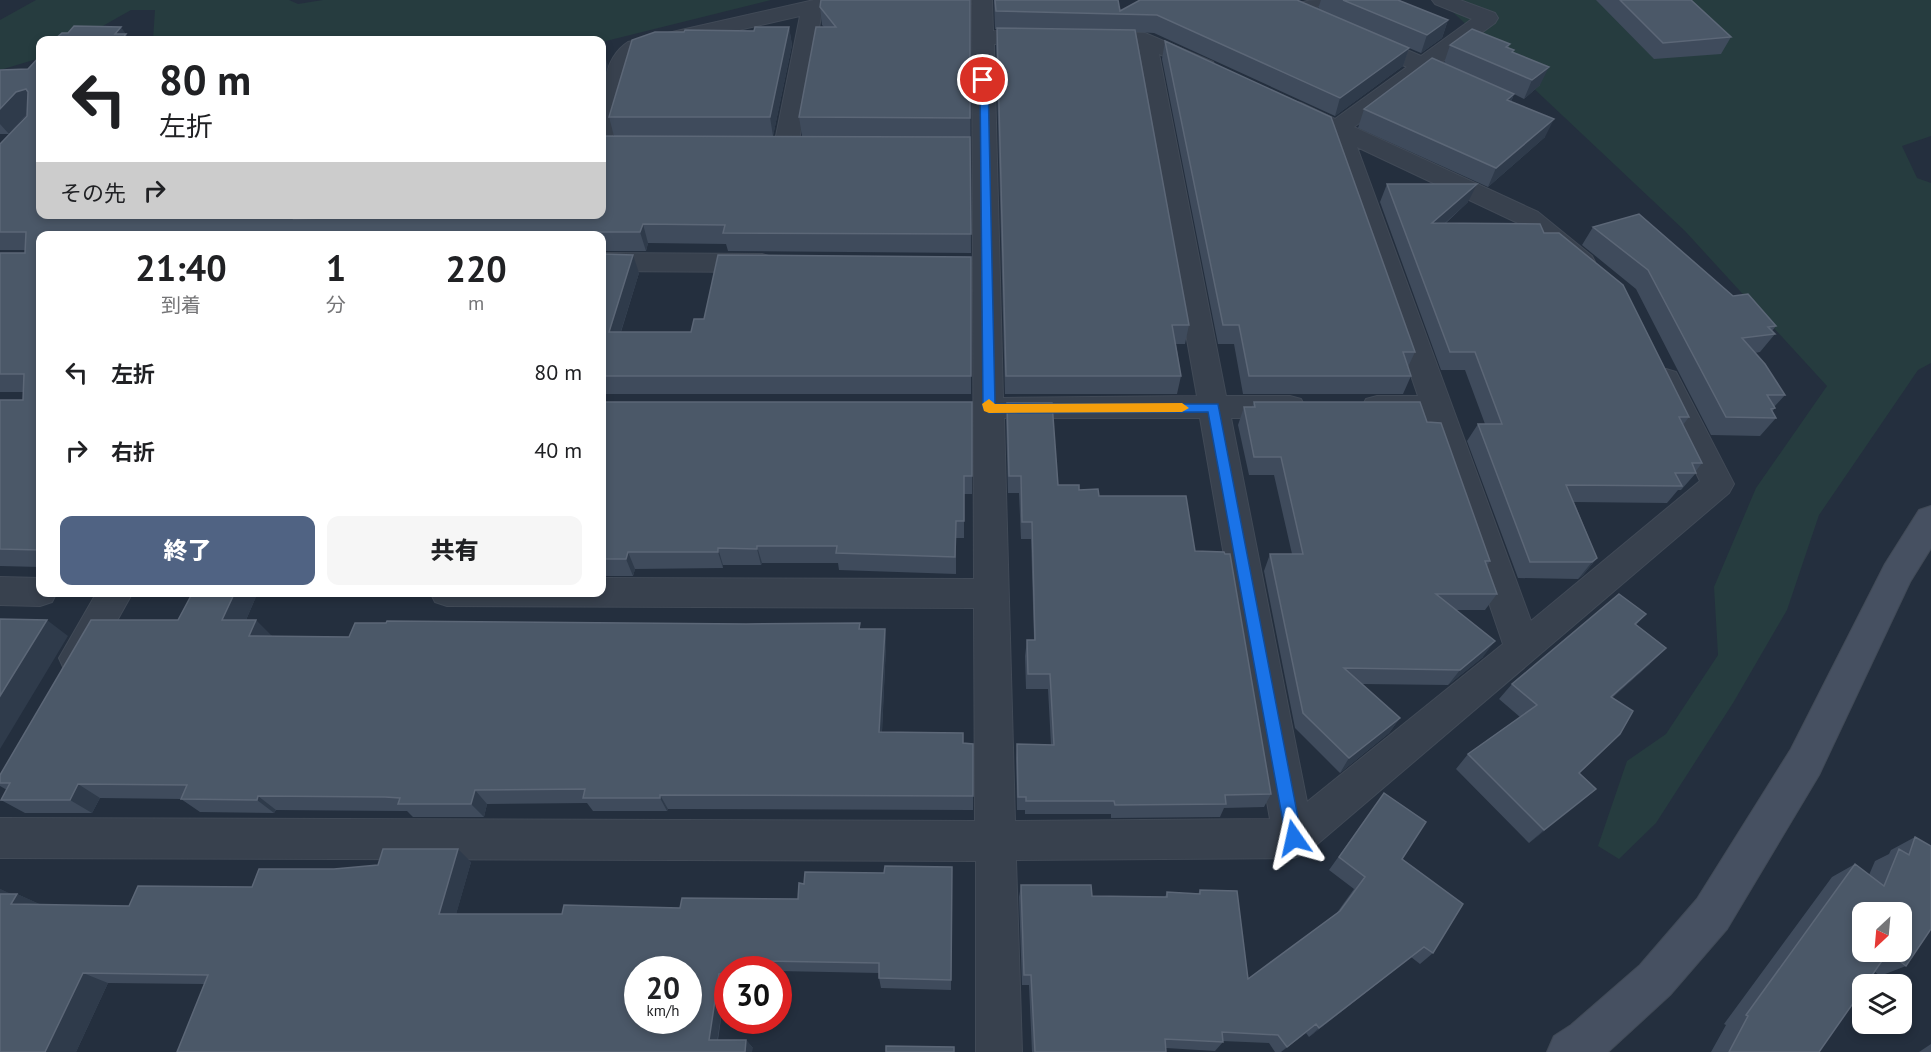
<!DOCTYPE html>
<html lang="ja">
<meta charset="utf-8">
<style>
body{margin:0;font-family:"PT Sans","Noto Sans JP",sans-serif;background:#f6f6f6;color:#202124;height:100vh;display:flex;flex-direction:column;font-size:22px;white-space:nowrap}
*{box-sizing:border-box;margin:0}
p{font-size:20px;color:#757577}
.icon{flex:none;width:33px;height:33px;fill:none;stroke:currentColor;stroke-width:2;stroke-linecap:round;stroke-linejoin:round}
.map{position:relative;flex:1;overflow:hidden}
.drawer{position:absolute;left:36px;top:231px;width:570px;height:366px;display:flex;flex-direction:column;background:#fff;border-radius:12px;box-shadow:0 3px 9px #0003}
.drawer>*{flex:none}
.banner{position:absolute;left:36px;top:36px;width:570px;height:183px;border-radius:12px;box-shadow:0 3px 9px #0003;background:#fff;color:#202124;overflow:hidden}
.needle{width:39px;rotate:206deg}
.buttons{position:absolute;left:1852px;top:902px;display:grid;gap:12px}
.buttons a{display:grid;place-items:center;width:60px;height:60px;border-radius:12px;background:#fff;box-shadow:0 3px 9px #0003;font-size:30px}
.speed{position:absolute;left:624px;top:956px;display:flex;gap:12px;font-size:30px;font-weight:700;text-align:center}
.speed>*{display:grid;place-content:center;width:78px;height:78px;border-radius:50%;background:#fff;box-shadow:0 3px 9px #0003;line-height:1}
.speed small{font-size:15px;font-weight:400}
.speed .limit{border:9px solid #d22;background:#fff;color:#111}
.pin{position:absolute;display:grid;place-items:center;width:51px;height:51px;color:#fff;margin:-26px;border:3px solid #fff;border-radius:50%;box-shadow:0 2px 6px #0007}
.me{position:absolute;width:66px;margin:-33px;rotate:349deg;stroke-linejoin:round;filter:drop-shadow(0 0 4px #0008)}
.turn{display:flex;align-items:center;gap:21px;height:126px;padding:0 24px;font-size:27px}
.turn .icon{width:78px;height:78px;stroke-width:2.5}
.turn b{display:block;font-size:42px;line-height:51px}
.then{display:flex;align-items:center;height:57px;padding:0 24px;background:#0003;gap:12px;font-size:22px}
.eta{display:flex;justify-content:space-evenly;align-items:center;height:102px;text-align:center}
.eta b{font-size:36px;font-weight:800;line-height:42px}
.cta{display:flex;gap:12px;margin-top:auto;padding:12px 24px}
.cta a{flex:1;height:69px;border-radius:12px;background:#506383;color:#fff;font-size:24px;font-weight:800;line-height:69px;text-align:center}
.cta a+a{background:#f6f6f6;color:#202124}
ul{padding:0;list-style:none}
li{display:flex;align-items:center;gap:18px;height:78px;padding:0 24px}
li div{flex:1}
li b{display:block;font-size:22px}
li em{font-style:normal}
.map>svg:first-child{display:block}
</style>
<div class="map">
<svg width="1931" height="1052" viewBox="0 0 1931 1052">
<rect width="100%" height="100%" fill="#242f3e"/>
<path fill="#263c3f" d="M 36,0 L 289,0 L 298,4 L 323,0 L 771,0 L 602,42 L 153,40 L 155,10 L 131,10 L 78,40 L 40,40 L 40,58 L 0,70 L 0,20 Z
M 1440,0 L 1931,0 L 1931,136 L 1902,146 L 1917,178 L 1931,183 L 1931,363 L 1918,370 L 1819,515 L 1787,610 L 1733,703 L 1656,823 L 1619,859 L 1598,846 L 1627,761 L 1666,734 L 1718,655 L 1714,587 L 1756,488 L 1827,386 L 1685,231 Z"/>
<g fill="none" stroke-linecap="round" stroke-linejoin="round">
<defs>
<path id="street" d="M 814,0 L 851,0 L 848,4 L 822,11 L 798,146 L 795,151 L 786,153 L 777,151 L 774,146 L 800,16 L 643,52 L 635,57 L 614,133 L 610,138 L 602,140 C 602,108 598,61 628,42 Z
M 972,0 L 992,0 L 993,31 L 1048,33 L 1051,38 L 1048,43 L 994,44 L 1003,398 L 1197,396 L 1135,46 L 1084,44 L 1081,39 L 1084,34 L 1092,32 L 1145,33 L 1213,62 L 1216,67 L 1213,72 L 1205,74 L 1159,54 L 1226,396 L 1290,396 L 1301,399 L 1305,407 L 1301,415 L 1290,418 L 1231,418 L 1307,802 L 1503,644 L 1426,418 L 1377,418 L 1366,415 L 1362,407 L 1366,399 L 1377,396 L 1418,396 L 1328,133 L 1285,113 L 1281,108 L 1285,103 L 1293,101 L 1301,103 L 1335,119 L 1407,67 L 1292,15 L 1288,11 C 1298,0 1311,0 1325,0 L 1314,10 L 1421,56 L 1472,19 L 1435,4 L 1432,0 L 1460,0 L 1495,13 L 1498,18 L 1495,23 L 1439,64 L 1471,78 L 1474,83 L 1471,88 C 1455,92 1439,81 1425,74 L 1354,127 L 1538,212 L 1592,256 L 1595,262 L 1592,268 L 1582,271 L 1572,268 L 1520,224 L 1357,147 L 1531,621 L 1700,481 L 1651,380 L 1656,372 L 1666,369 L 1676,372 L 1734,484 L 1729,493 L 1308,852 L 1294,858 L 1016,860 L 1022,1052 L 976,1052 L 976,861 L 0,858 L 0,818 L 975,821 L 974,608 L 447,606 L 435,602 L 430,592 L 602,592 L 602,578 L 974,579 ZM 1004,418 L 1200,418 L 1270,819 L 1015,821 Z
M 602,253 L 762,254 L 772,257 L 775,263 L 772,269 L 762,272 L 602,271 Z
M 0,577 L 40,578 L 40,592 L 57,592 L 52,602 L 40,606 L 0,605 Z
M 97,592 L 133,592 L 90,669 L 77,674 L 64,669 L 59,658 Z"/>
<path id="secondary" d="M 1931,506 L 1931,548 L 1910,582 L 1819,775 L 1727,929 L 1670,995 L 1608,1052 L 1547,1052 L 1554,1036 L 1571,1025 L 1640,965 L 1697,899 L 1791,749 L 1885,564 L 1919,510 Z"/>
</defs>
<use href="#street" stroke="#414a57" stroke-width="2"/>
<use href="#secondary" stroke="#414a57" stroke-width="2"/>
<use href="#street" fill="#38414e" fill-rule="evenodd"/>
<use href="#secondary" fill="#465061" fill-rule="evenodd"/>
</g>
<path fill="#3f4b5c" d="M 970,0 L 971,253 L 728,251 L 726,244 L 648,243 L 646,251 L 602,251 L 602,236 L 40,236 L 40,567 L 0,566 L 0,400 L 23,400 L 23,392 L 0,392 L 0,253 L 25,253 L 25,250 L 0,250 L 0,144 L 27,116 L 27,114 L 9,134 L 0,134 L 0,70 L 28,69 L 40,214 L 324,218 L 964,137 L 802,136 L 799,117 L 824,27 L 822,25 L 820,7 Z
M 994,0 L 1118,0 L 1120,11 L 1318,9 L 1321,0 L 1398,0 L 1448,20 L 1442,38 L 1421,53 L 1409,48 L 1403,66 L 1335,116 L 1154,33 L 1136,32 L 1189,325 L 1185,344 L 1176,344 L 1181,376 L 1177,394 L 1005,394 L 996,46 L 997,29 L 995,29 Z
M 1596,0 L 1691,0 L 1731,37 L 1721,54 L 1654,59 Z
M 789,27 L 792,45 L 773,136 L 614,136 L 609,117 L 684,32 L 754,31 Z
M 1165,41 L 1415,352 L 1408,367 L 1411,376 L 1403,394 L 1243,394 L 1234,344 L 1218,344 L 1162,59 Z
M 1510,44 L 1508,48 L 1514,50 L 1513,52 L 1540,85 L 1524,99 L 1514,94 L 1511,102 L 1545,137 L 1488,187 L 1358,128 L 1364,109 L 1444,63 L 1450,45 Z
M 1387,184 L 1468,202 L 1445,224 L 1544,233 L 1689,417 L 1683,425 L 1702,463 L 1696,471 L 1696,473 L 1681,490 L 1678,490 L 1667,503 L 1574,502 L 1597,558 L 1583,575 L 1578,579 L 1518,578 L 1467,441 L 1478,424 L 1485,424 L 1465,370 L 1441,370 L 1380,202 Z
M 1593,227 L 1733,296 L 1776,326 L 1772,331 L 1775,334 L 1760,352 L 1755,353 L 1785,395 L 1774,407 L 1775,408 L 1772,412 L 1776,418 L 1760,436 L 1711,435 L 1636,289 L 1582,245 Z
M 602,254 L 639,273 L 621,332 L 691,332 L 704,319 L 971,257 L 971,394 L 602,394 Z
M 602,402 L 972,402 L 972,494 L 964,494 L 964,538 L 956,538 L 956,574 L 839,570 L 838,563 L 762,563 L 761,565 L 723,565 L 723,568 L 635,569 L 633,576 L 602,576 Z
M 1254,402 L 1427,422 L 1490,561 L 1487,566 L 1497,594 L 1485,610 L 1456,610 L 1483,657 L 1448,685 L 1362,684 L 1400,718 L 1389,733 L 1340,773 L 1295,728 L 1264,571 L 1270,554 L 1292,554 L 1274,475 L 1249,475 L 1238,425 L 1244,407 L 1252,407 Z
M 1007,403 L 1058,485 L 1079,490 L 1099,496 L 1195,551 L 1271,794 L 1264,807 L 1224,808 L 1220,817 L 1111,818 L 1111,814 L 1025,814 L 1025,810 L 1017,810 L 1016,758 L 1017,744 L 1051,745 L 1048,689 L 1026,689 L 1025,656 L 1027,640 L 1034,640 L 1031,539 L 1021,539 L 1019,493 L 1008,493 L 1006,420 Z
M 193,592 L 258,592 L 246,620 L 272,636 L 349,637 L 746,624 L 860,623 L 860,629 L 885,629 L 886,645 L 882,732 L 963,743 L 973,744 L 973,810 L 668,809 L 667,811 L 593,811 L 587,803 L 487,804 L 484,817 L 413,817 L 407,811 L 399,811 L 276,810 L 274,813 L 200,812 L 181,799 L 100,798 L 92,813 L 25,813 L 1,800 L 7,790 L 0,786 L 0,775 L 178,620 Z
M 1646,614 L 1636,625 L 1650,664 L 1612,698 L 1579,773 L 1596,789 L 1529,843 L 1456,769 L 1468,754 L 1520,717 L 1499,699 L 1512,684 Z
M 1384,793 L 1402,859 L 1433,953 L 1420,964 L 1411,957 L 1309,1037 L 1306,1033 L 1281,1052 L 1275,1052 L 1269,1043 L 1222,1041 L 1223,1042 L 1215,1051 L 1166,1048 L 1166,1052 L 1032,1052 L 1029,985 L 1022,985 L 1019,897 L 1021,885 L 1092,896 L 1165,897 L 1167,892 L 1198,894 L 1200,890 L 1248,979 L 1336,914 L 1354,889 L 1329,870 Z
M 1915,837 L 1906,966 L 1880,976 L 1875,972 L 1819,1052 L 1711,1052 L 1726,1025 L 1724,1024 L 1832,877 L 1855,864 L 1869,875 L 1875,861 L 1889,854 L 1891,850 Z
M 471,862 L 456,914 L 562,914 L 680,908 L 798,899 L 804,884 L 884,873 L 952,867 L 951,990 L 881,988 L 879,978 L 879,973 L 778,971 L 778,969 L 728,969 L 728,984 L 726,984 L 718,1040 L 746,1040 L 753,1048 L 204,984 L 108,983 L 76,1052 L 0,889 L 10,894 L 17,894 L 41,905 L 129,906 L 252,887 L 334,869 Z
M 1931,1044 L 1931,1052 L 1919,1052 Z"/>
<path fill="#2f3b4b" d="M 1448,20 L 1442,38 L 1421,53 L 1427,35 Z
M 121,27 L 130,40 L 119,40 L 115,34 Z
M 789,27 L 792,45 L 773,136 L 770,117 Z
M 603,48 L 608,66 L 602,89 L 602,53 Z
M 1409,48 L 1403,66 L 1335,116 L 1340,98 Z
M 1549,67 L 1540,85 L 1524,99 L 1532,80 Z
M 26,89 L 39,108 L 30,110 L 9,134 L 0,124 L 0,109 L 16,92 Z
M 1514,94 L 1506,113 L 1507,100 Z
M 1554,119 L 1545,137 L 1488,187 L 1496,168 Z
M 1477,184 L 1468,202 L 1424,242 L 1432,223 Z
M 297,214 L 316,214 L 307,236 L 294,219 Z
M 643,224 L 648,243 L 646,251 L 640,232 Z
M 633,255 L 639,273 L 615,350 L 609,332 Z
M 757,546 L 762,563 L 761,565 L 757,549 Z
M 718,548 L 723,565 L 723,568 L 718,552 Z
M 628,552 L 635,569 L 633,576 L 626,559 Z
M 1597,558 L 1583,575 L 1578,579 L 1592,562 Z
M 235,592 L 258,592 L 239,636 L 222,620 Z
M 47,620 L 68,636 L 0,749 L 0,696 Z
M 256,620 L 272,636 L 249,636 Z
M 885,629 L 886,645 L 881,747 L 879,732 Z
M 1495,641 L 1483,657 L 1448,685 L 1460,670 Z
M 1666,648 L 1650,664 L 1595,712 L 1611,697 Z
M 1400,718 L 1389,733 L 1340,773 L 1349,758 Z
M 78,784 L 100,798 L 92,813 L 70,800 Z
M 1596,789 L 1580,803 L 1529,843 L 1544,830 Z
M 475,790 L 487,804 L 484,817 L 471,804 Z
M 660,795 L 668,809 L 667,811 L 660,798 Z
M 258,796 L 276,810 L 274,813 L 257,800 Z
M 458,849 L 471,862 L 453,925 L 439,914 Z
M 0,889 L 16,896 L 17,894 L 42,905 L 11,904 L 0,896 Z
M 1424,947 L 1411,957 L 1309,1037 L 1319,1028 Z
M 755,961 L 759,969 L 754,969 Z
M 83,973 L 108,983 L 76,1052 L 45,1052 Z
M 719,974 L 726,984 L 716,1048 L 709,1040 Z
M 1316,1024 L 1306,1033 L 1281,1052 L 1287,1047 Z
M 746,1040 L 753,1048 L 752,1052 L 745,1052 Z"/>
<path fill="#4b5868" stroke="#5c6777" stroke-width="1.5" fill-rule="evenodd" d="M 821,0 L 970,0 L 970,118 L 799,117 L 816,27 L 836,27 L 820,7 Z
M 995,0 L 1118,0 L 1120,11 L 1140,0 L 1297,0 L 1409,48 L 1340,98 L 1157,15 L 996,11 Z
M 1343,0 L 1398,0 L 1448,20 L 1427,35 Z
M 1620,0 L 1691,0 L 1731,37 L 1663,43 Z
M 74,26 L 121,27 L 115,34 L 126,34 L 121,40 L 54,40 L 62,33 L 68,33 Z
M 755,27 L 789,27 L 770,117 L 609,117 L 632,40 L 655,32 L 684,32 L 685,30 L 754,31 Z
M 997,28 L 1135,30 L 1189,325 L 1172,325 L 1181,376 L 1006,376 Z
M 1472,29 L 1510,44 L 1506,47 L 1514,50 L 1512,52 L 1549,67 L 1532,80 L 1450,45 Z
M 1165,41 L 1331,117 L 1415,352 L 1403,352 L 1411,376 L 1249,376 L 1239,325 L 1223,325 Z
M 40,56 L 40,214 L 297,214 L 294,219 L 324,218 L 326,214 L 602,214 L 602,136 L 970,137 L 971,234 L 723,233 L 725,225 L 643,224 L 640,232 L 596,232 L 593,236 L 40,236 L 40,550 L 0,549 L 0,400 L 23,400 L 24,374 L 0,374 L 0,253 L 25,253 L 26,232 L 0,232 L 0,144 L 27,116 L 28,92 L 26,89 L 16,92 L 0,109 L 0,70 L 28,69 Z
M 1432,58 L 1514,94 L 1507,100 L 1554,119 L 1496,168 L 1364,109 Z
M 1387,184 L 1477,184 L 1432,223 L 1540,224 L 1544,233 L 1559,233 L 1623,285 L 1689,417 L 1679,417 L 1702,463 L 1692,463 L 1696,473 L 1675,473 L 1682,486 L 1566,485 L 1597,558 L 1592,562 L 1530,562 L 1478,424 L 1502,424 L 1475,352 L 1450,352 Z
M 1639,214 L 1733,296 L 1748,294 L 1776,326 L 1768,327 L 1775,334 L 1742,338 L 1765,364 L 1785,395 L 1767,395 L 1775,408 L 1771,409 L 1776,418 L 1726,417 L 1648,270 L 1593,227 Z
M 602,254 L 633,255 L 609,332 L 691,332 L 694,319 L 704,319 L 718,255 L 971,257 L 971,376 L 602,376 Z
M 602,402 L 972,402 L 972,476 L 964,476 L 964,521 L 956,521 L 955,557 L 836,553 L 837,546 L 757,546 L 757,549 L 718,548 L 718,552 L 628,552 L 626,559 L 602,559 Z
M 1254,402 L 1420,402 L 1427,422 L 1441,423 L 1490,561 L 1485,561 L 1497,594 L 1436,594 L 1495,641 L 1460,670 L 1344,668 L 1400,718 L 1349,758 L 1303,713 L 1270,554 L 1303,554 L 1281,457 L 1254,457 L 1244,407 L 1255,407 Z
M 1007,403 L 1052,403 L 1058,485 L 1079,485 L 1079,490 L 1098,489 L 1099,496 L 1186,496 L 1195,551 L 1224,552 L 1225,554 L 1230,554 L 1271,794 L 1225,795 L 1226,804 L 1115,805 L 1114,801 L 1026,801 L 1026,797 L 1018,797 L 1017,744 L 1054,745 L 1050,674 L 1028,674 L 1027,640 L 1035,640 L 1032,522 L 1022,522 L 1021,476 L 1009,476 Z
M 193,592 L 235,592 L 222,620 L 256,620 L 249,636 L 349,637 L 355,623 L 386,623 L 387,621 L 746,624 L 860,623 L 859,629 L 885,629 L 879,732 L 963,733 L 963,743 L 973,744 L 973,796 L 660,795 L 660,798 L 583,798 L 585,789 L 475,790 L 471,804 L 398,804 L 400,798 L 385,797 L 258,796 L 257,800 L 181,799 L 187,785 L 78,784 L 70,800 L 1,800 L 10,783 L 0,783 L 0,775 L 91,620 L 178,620 Z
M 1619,594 L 1646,614 L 1635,624 L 1666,648 L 1611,697 L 1633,711 L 1620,734 L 1579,773 L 1596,789 L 1544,830 L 1468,754 L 1537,705 L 1512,684 Z
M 0,619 L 47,620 L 0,696 Z
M 1384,793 L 1426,822 L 1402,859 L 1463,904 L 1433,953 L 1424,947 L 1319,1028 L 1316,1024 L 1287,1047 L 1278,1035 L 1222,1032 L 1223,1042 L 1165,1039 L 1166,1052 L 1035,1052 L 1031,975 L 1024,975 L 1021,885 L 1091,885 L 1092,896 L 1167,897 L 1167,892 L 1200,894 L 1200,890 L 1237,891 L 1248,979 L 1340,911 L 1365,877 L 1339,857 Z
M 1915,837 L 1931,846 L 1931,929 L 1906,966 L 1888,952 L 1866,984 L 1863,984 L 1863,989 L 1819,1052 L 1729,1052 L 1748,1016 L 1746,1015 L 1855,864 L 1884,886 L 1899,849 L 1909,855 ZM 1863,912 L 1902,912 L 1902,951 L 1863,951 Z
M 383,849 L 458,849 L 439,914 L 562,914 L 564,905 L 680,908 L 682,898 L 798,899 L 799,883 L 804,884 L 805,872 L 884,873 L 885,866 L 952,867 L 951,980 L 879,978 L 879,963 L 755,961 L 754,969 L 728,969 L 728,974 L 719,974 L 709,1040 L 746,1040 L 745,1052 L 177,1052 L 208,975 L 83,973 L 45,1052 L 0,1052 L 0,894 L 17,894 L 11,904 L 129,906 L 138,886 L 252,887 L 259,869 L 334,869 L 378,865 ZM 638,969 L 688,969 L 688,1020 L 638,1020 Z
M 886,1046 L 954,1047 L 954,1052 L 886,1052 Z"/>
<path fill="#1a73e8" stroke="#114b97" stroke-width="1.5" d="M 980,78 L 988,80 L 995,404 L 1218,404 L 1302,838 L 1300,844 L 1294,846 L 1288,844 L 1286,838 L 1208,412 L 989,413 L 983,408 Z"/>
<path fill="#f59e0b" d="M 989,399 L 995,404 L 1182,403 L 1189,408 L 1182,412 L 989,413 L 984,411 L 982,404 Z"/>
</svg>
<div class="buttons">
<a><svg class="needle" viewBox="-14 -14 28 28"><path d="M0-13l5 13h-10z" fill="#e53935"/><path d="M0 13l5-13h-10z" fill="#757577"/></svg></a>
<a><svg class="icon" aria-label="layers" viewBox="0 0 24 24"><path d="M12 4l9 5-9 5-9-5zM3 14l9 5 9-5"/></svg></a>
</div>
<div class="speed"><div>20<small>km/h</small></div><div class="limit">30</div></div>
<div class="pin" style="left:983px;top:80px;background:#d93025"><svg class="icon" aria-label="arrive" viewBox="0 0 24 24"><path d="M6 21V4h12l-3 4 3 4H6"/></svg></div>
<svg class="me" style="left:1294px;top:838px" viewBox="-20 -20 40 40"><path d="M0-17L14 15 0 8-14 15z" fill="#1a73e8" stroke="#fff" stroke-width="4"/></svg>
<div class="banner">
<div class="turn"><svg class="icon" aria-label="left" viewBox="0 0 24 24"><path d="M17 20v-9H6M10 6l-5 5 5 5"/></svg><div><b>80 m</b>左折</div></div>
<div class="then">その先<svg class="icon" aria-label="right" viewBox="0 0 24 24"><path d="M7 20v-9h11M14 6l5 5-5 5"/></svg></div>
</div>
<section class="drawer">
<div class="eta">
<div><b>21:40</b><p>到着</p></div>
<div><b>1</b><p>分</p></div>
<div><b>220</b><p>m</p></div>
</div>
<ul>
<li><svg class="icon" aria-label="left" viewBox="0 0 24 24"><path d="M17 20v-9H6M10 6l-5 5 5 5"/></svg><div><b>左折</b></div><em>80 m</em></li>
<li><svg class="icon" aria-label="right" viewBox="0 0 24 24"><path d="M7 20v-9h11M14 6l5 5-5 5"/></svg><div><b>右折</b></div><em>40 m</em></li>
</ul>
<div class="cta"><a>終了</a><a>共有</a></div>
</section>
</div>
